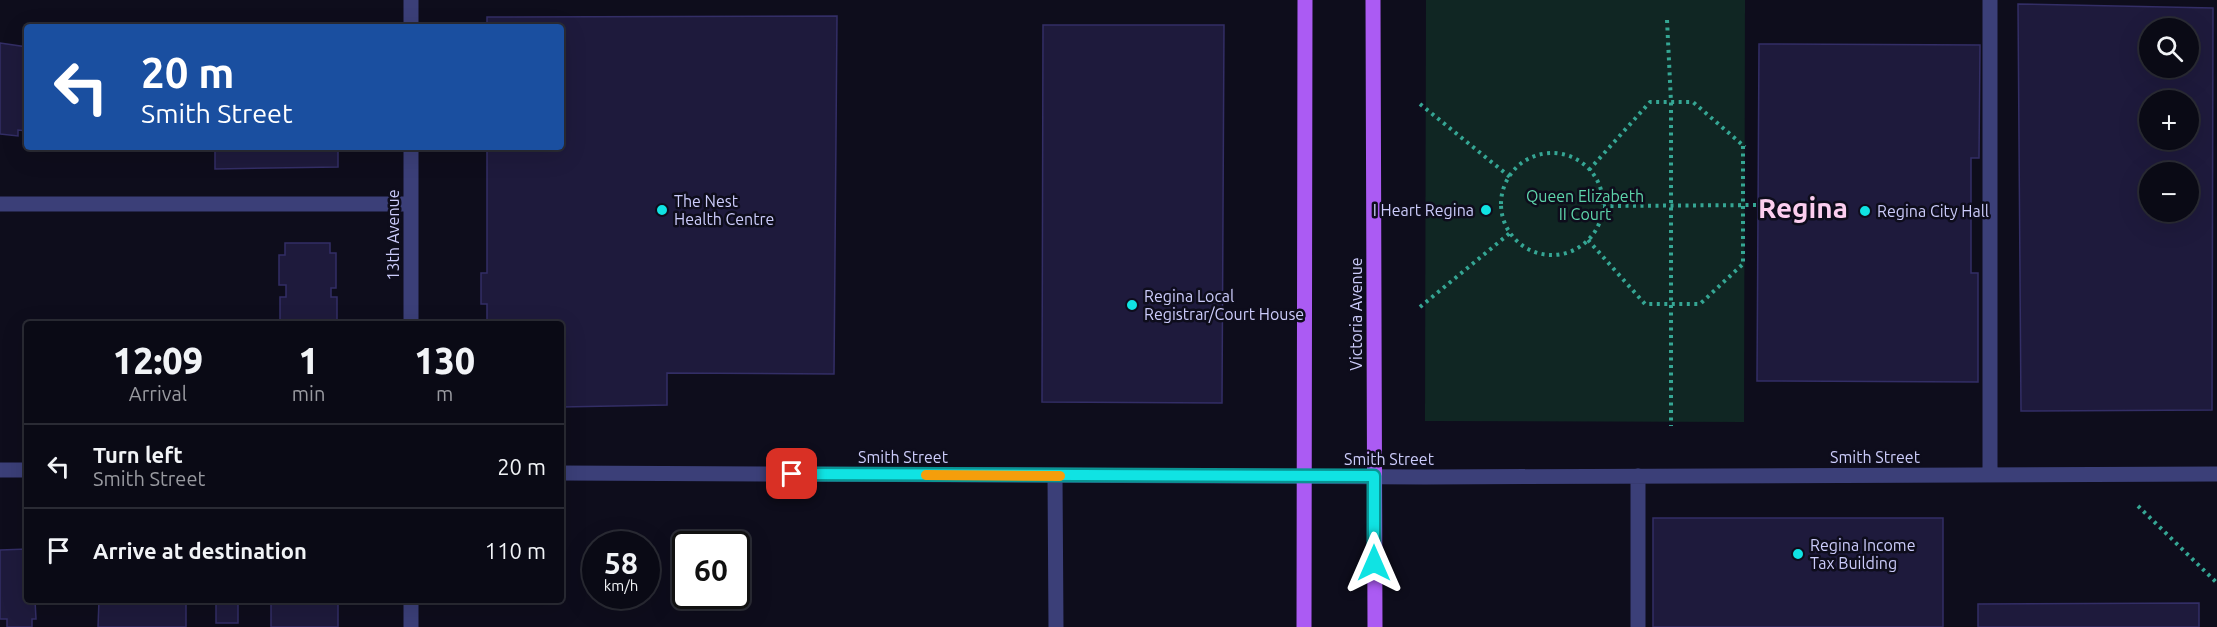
<!DOCTYPE html>
<meta charset="utf-8">
<style>
body{margin:0;font-family:Ubuntu,sans-serif;background:#13131e;color:#f1f3f6;height:100vh;display:flex;flex-direction:column;font-size:22px;white-space:nowrap}
*{box-sizing:border-box;margin:0}
p{font-size:20px;color:#999aa0}
.icon{flex:none;width:33px;height:33px;fill:none;stroke:currentColor;stroke-width:2;stroke-linecap:round;stroke-linejoin:round}
.map{position:relative;flex:1;overflow:hidden}
.sheet{position:absolute;left:24px;top:321px;width:540px;height:282px;display:flex;flex-direction:column;background:#0a0a15;border-radius:6px;box-shadow:0 6px 24px #0002,0 0 0 2px #2a2b34}
.sheet>*{flex:none}
.banner{position:absolute;left:24px;top:24px;width:540px;height:126px;border-radius:6px;box-shadow:0 6px 24px #0002,0 0 0 2px #2a2b34;background:#1a4fa0;color:#fff;overflow:hidden}
.fabs{position:absolute;left:2139px;top:18px;display:grid;gap:12px}
.fabs a{display:grid;place-items:center;width:60px;height:60px;border-radius:50%;background:#0a0a15;box-shadow:0 6px 24px #0002,0 0 0 2px #2a2b34;font-size:30px}
.speed{position:absolute;left:582px;top:531px;display:flex;gap:12px;font-size:30px;font-weight:700;text-align:center}
.speed>*{display:grid;place-content:center;width:78px;height:78px;border-radius:50%;background:#0a0a15;box-shadow:0 6px 24px #0002,0 0 0 2px #2a2b34;line-height:1}
.speed small{font-size:15px;font-weight:400}
.speed .limit{border:3px solid #111;border-radius:9px;background:#fff;color:#111}
.pin{position:absolute;display:grid;place-items:center;width:51px;height:51px;color:#fff;margin:-26px;border-radius:12px;box-shadow:0 3px 9px #0006}
.me{position:absolute;width:66px;margin:-33px;rotate:0deg;stroke-linejoin:round;filter:drop-shadow(0 0 4px #0008)}
.turn{display:flex;align-items:center;gap:21px;height:126px;padding:0 18px;font-size:27px}
.turn .icon{width:78px;height:78px;stroke-width:2.5}
.turn b{display:block;font-size:42px;line-height:51px}
.eta{display:flex;justify-content:space-evenly;align-items:center;height:102px;text-align:center}
.eta b{font-size:36px;font-weight:800;line-height:42px}
ul{padding:0;list-style:none}
li{display:flex;align-items:center;gap:18px;height:84px;padding:0 18px;border-top:2px solid #2a2b34}
li div{flex:1}
li b{display:block;font-size:22px}
li em{font-style:normal}
.map>svg:first-child{display:block}
</style>
<div class="map">
<svg width="2217" height="627" viewBox="0 0 2217 627">
<rect width="100%" height="100%" fill="#0e0d1c"/>
<path fill="#102623" d="M 1426,0 L 1745,0 L 1744,422 L 1425,421 Z"/>
<path fill="#1e1a3c" stroke="#332e66" stroke-width="1.5" fill-rule="evenodd" d="M 2018,4 L 2213,8 L 2212,410 L 2021,411 ZM 2150,28 L 2188,28 L 2188,68 L 2150,68 ZM 2150,100 L 2188,100 L 2188,140 L 2150,140 ZM 2150,172 L 2188,172 L 2188,212 L 2150,212 Z
M 837,16 L 834,374 L 667,373 L 667,405 L 561,407 L 561,324 L 487,324 L 487,304 L 481,304 L 481,273 L 487,273 L 487,147 L 561,147 L 561,27 L 487,27 L 487,17 Z
M 1043,25 L 1224,25 L 1222,403 L 1042,402 Z
M 0,43 L 27,47 L 27,131 L 18,130 L 18,136 L 0,134 Z
M 1759,44 L 1980,45 L 1979,158 L 1971,158 L 1971,273 L 1978,273 L 1978,382 L 1757,381 Z
M 215,147 L 338,147 L 338,167 L 215,169 Z
M 285,243 L 330,243 L 330,253 L 336,253 L 336,288 L 331,288 L 331,297 L 337,297 L 337,324 L 280,324 L 280,297 L 286,297 L 286,285 L 279,285 L 279,255 L 285,255 Z
M 1653,518 L 1943,518 L 1943,627 L 1653,627 Z
M 27,549 L 27,600 L 35,600 L 36,619 L 32,619 L 32,627 L 7,627 L 7,619 L 0,619 L 0,550 Z
M 99,600 L 186,600 L 186,627 L 98,627 Z
M 216,600 L 238,600 L 238,623 L 216,623 Z
M 271,600 L 338,600 L 338,627 L 271,627 Z
M 2199,603 L 2199,627 L 1978,627 L 1978,604 Z"/>
<g fill="none" stroke-linecap="round" stroke-linejoin="round">
<path stroke="#35a694" stroke-width="4" stroke-dasharray="3 4.5" stroke-linecap="butt" d="M 1667,20 L 1671,102 L 1671,426
M 1420,104 L 1510,177
M 1743,146 L 1743,264
M1501 204a51 51 0 1 1 102 0a51 51 0 1 1-102 0Z
M 1589,170 L 1650,102 L 1693,102 L 1745,147
M 1603,206 L 1758,205
M 1588,240 L 1645,304 L 1700,304 L 1744,263
M 1420,307 L 1510,233
M 2138,506 L 2217,583"/>
<path stroke="#3b3f78" stroke-width="15" d="M 411,27 L 411,0
M 0,204 L 411,204
M 411,324 L 411,147
M 0,470 L 27,470
M 561,473 L 1425,477 L 2217,474
M 1990,474 L 1990,0
M 1055,476 L 1056,627
M 411,627 L 411,600
M 1638,627 L 1638,476"/>
<path stroke="#ab5bf3" stroke-width="15" d="M 1373,0 L 1375,627
M 1304,627 L 1305,0"/>
</g>
<g fill="none" stroke-linecap="round" stroke-linejoin="round">
<defs>
<path id="route" d="M 792,474 L 1374,476 L 1374,563"/>
</defs>
<use href="#route" stroke="#0a9494" stroke-width="15"/>
<use href="#route" stroke="#10e3e3" stroke-width="10"/>
<path stroke="#f59e0b" stroke-width="10" d="M 926,475 L 1060,476"/>
</g>
<g fill="#10e3e3" stroke="#0e0d1c" stroke-width="2">
<circle cx="662" cy="210" r="6"/>
<circle cx="1486" cy="210" r="6"/>
<circle cx="1865" cy="211" r="6"/>
<circle cx="1132" cy="305" r="6"/>
<circle cx="1798" cy="554" r="6"/>
</g>
<g text-anchor="middle" dominant-baseline="central" stroke-width="5" stroke-linejoin="round" paint-order="stroke">
<g font-size="16" fill="#5ed5ab" stroke="#0e0d1c">
<text x="1585" y="196">Queen Elizabeth<tspan x="1585" dy="18">II Court</tspan></text>
</g>
<g font-size="16" fill="#ccccfb" stroke="#0e0d1c" text-anchor="start">
<text x="674" y="201">The Nest<tspan x="674" dy="18">Health Centre</tspan></text>
<text x="1474" y="210" text-anchor="end">I Heart Regina</text>
<text x="1877" y="211">Regina City Hall</text>
<text x="1144" y="296">Regina Local<tspan x="1144" dy="18">Registrar/Court House</tspan></text>
<text x="1810" y="545">Regina Income<tspan x="1810" dy="18">Tax Building</tspan></text>
</g>
<g font-size="16" fill="#ccccfb" stroke="#0e0d1c">
<text transform="translate(393 235) rotate(-90)">13th Avenue</text>
<text transform="translate(1356 314) rotate(-90)">Victoria Avenue</text>
<text x="903" y="457">Smith Street</text>
<text x="1875" y="457">Smith Street</text>
<text x="1389" y="459">Smith Street</text>
</g>
<g font-size="28" font-weight="bold" fill="#fcceef" stroke="#0e0d1c">
<text x="1803" y="207">Regina</text>
</g>
</g>
</svg>
<div class="fabs">
<a><svg class="icon" aria-label="search" viewBox="0 0 24 24"><circle cx="10" cy="10" r="6"/><path d="M15 15l6 6"/></svg></a>
<a>+</a>
<a>−</a>
</div>
<div class="speed"><div>58<small>km/h</small></div><div class="limit">60</div></div>
<div class="pin" style="left:792px;top:474px;background:#d93025"><svg class="icon" aria-label="arrive" viewBox="0 0 24 24"><path d="M6 21V4h12l-3 4 3 4H6"/></svg></div>
<svg class="me" style="left:1374px;top:563px" viewBox="-20 -20 40 40"><path d="M0-17L14 15 0 8-14 15z" fill="#10e3e3" stroke="#fff" stroke-width="4"/></svg>
<div class="banner">
<div class="turn"><svg class="icon" aria-label="left" viewBox="0 0 24 24"><path d="M17 20v-9H6M10 6l-5 5 5 5"/></svg><div><b>20 m</b>Smith Street</div></div>
</div>
<section class="sheet">
<div class="eta">
<div><b>12:09</b><p>Arrival</p></div>
<div><b>1</b><p>min</p></div>
<div><b>130</b><p>m</p></div>
</div>
<ul>
<li><svg class="icon" aria-label="left" viewBox="0 0 24 24"><path d="M17 20v-9H6M10 6l-5 5 5 5"/></svg><div><b>Turn left</b><p>Smith Street</p></div><em>20 m</em></li>
<li><svg class="icon" aria-label="arrive" viewBox="0 0 24 24"><path d="M6 21V4h12l-3 4 3 4H6"/></svg><div><b>Arrive at destination</b></div><em>110 m</em></li>
</ul>
</section>
</div>
